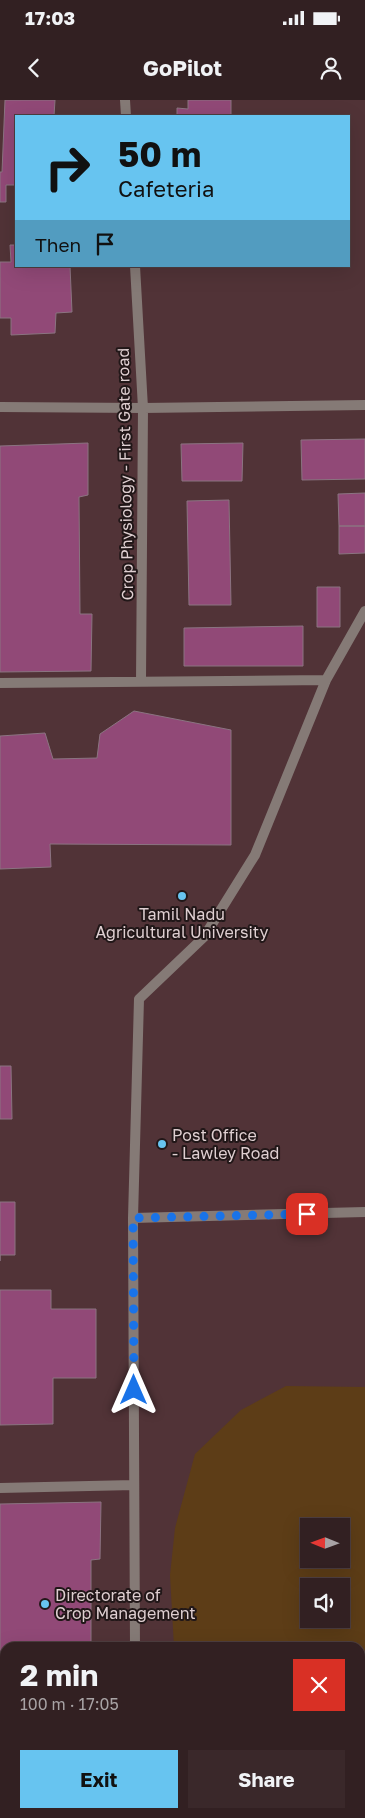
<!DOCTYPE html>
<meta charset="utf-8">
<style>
body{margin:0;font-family:"Golos Text",sans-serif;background:#3a282a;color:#f1f3f6;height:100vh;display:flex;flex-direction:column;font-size:19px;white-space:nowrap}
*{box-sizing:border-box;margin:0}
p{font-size:16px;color:#a8a3a5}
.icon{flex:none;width:28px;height:28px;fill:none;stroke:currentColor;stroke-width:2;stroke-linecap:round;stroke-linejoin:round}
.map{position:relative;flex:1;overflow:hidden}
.sheet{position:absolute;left:0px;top:1542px;width:365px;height:176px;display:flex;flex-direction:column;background:#322022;border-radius:15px 15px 0 0;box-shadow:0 5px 20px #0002,0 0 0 1px #4d3e40}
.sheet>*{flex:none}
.top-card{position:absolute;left:15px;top:15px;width:335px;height:152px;border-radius:0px;box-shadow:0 5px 20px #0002,0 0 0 1px #4d3e40;background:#67c4f0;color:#111;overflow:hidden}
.needle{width:32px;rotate:271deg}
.fabs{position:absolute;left:300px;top:1418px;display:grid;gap:10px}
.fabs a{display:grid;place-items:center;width:50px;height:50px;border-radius:0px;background:#322022;box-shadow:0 5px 20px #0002,0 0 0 1px #4d3e40;font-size:25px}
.pin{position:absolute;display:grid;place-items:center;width:42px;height:42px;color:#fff;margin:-21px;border-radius:10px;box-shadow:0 2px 8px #0006}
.me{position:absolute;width:55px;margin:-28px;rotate:0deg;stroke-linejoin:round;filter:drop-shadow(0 0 4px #0008)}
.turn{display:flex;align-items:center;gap:18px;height:105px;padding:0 20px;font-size:22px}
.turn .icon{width:65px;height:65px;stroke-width:2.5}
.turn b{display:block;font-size:35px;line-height:42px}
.then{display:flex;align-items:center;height:48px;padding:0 20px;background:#0003;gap:10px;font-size:19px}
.round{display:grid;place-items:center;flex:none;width:52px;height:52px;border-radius:0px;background:#3a282a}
.summary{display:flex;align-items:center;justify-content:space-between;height:85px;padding:0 20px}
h1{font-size:30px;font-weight:700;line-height:38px}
.cta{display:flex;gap:10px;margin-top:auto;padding:10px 20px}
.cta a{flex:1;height:58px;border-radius:0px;background:#67c4f0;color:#111;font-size:20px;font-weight:700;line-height:58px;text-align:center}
.cta a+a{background:#3a282a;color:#f1f3f6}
.status{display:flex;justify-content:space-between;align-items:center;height:35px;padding:0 25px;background:#322022;direction:ltr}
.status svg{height:14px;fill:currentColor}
header{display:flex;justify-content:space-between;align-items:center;height:65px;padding:0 20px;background:#322022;font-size:22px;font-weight:700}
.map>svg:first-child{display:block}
</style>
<div class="status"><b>17:03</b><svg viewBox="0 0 49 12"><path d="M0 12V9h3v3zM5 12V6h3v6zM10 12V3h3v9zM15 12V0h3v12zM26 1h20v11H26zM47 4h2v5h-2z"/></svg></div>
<header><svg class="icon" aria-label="back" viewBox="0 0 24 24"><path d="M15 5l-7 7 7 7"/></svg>GoPilot<svg class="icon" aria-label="person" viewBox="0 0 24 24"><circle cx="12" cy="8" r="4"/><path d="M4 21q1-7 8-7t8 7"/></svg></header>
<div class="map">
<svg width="365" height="1718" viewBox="0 0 365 1718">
<rect width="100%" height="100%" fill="#422b2e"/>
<path fill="#513337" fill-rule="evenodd" d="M 0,0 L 365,0 L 365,1718 L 0,1718 ZM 16,16 L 349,16 L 349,166 L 16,166 ZM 309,1426 L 341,1426 L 341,1459 L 309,1459 ZM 309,1486 L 341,1486 L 341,1519 L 309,1519 ZM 5,1548 L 360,1548 L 360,1714 L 5,1714 Z"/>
<path fill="#5d3d17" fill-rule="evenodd" d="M 286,1286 L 365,1287 L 365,1675 L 360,1675 L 360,1548 L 174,1547 L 170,1475 L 175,1428 L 195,1354 L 241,1310 ZM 309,1426 L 341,1426 L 341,1459 L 309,1459 ZM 309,1486 L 341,1486 L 341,1519 L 309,1519 Z
M 206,1714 L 267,1714 L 270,1718 L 210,1718 Z"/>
<path fill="#914977" stroke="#8b7481" d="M 5,0 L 55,0 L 54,16 L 16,16 L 16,85 L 6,85 L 6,102 L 0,102 L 0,72 L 2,72 Z
M 188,0 L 231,0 L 231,16 L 177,16 L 177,8 L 188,9 Z
M 10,145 L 16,145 L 16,166 L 70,166 L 72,212 L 56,213 L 55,233 L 11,235 L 11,218 L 0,218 L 0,162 L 11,162 Z
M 365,339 L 365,379 L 302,380 L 301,340 Z
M 88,343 L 88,395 L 79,397 L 80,514 L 92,514 L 91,571 L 0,572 L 0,346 Z
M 243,343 L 242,381 L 182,381 L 181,344 Z
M 365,393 L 365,426 L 339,426 L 338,394 Z
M 229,400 L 231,505 L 189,505 L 187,401 Z
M 339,426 L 365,426 L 365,453 L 339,454 Z
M 317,487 L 340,487 L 340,527 L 317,527 Z
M 303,526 L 303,566 L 184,566 L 184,528 Z
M 134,611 L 231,630 L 231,745 L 50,744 L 51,767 L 0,769 L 0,636 L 45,633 L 53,659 L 97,658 L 100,634 Z
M 0,966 L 11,966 L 12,1019 L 0,1019 Z
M 0,1102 L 15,1102 L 15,1155 L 0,1155 L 0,1161 Z
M 0,1190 L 51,1190 L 51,1209 L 96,1209 L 96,1278 L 53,1278 L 53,1324 L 0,1325 Z
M 101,1402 L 100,1459 L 91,1460 L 91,1548 L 5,1548 L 5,1640 L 0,1640 L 0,1404 Z"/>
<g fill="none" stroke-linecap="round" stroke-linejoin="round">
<path stroke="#857a76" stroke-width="10" d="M 125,0 L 126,16
M 135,166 L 143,308 L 141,581
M 0,307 L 143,308 L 365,305
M 0,583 L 326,580
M 133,1118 L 365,1112
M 0,1388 L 134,1385
M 135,1548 L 133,1118 L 139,899 L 204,837 L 255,755 L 326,580 L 365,511
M 137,1714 L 137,1718"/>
</g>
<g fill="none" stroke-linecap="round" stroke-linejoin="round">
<path stroke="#1a73e8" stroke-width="9" stroke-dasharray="0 16.2" d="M 134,1290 L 133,1118 L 307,1114"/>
</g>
<g fill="#67c4f0" stroke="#211718" stroke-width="2">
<circle cx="182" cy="796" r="5"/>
<circle cx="162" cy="1044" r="5"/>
<circle cx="45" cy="1504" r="5"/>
</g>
<g text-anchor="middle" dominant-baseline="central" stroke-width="4" stroke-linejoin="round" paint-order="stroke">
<g font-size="16" fill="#dfcfd1" stroke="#211718">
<text transform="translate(125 374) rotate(-91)">Crop Physiology - First Gate road</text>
</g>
<g font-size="16" fill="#dfcfd1" stroke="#211718" text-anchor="start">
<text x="182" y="814" text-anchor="middle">Tamil Nadu<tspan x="182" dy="18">Agricultural University</tspan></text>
<text x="172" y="1035">Post Office<tspan x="172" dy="18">- Lawley Road</tspan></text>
<text x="55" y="1495">Directorate of<tspan x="55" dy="18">Crop Management</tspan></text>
</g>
</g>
</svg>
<div class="fabs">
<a><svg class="needle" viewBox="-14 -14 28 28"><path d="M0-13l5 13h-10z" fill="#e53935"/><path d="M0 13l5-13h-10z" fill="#a8a3a5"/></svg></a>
<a><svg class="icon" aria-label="sound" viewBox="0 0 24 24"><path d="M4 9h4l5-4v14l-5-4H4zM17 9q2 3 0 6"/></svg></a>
</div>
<div class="pin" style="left:307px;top:1114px;background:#d93025"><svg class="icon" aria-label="arrive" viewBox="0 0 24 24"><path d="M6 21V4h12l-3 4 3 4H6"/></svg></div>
<svg class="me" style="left:134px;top:1290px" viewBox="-20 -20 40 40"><path d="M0-17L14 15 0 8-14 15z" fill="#1a73e8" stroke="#fff" stroke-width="4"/></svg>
<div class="top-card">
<div class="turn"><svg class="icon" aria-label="right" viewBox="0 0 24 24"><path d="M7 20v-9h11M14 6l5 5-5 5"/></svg><div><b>50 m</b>Cafeteria</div></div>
<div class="then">Then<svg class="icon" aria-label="arrive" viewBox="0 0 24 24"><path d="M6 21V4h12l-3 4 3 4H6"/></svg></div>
</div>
<section class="sheet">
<div class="summary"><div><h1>2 min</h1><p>100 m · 17:05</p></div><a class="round" style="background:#d93025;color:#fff"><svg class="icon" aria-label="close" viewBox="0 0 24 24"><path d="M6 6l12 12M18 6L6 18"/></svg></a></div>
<div class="cta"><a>Exit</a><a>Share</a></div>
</section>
</div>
